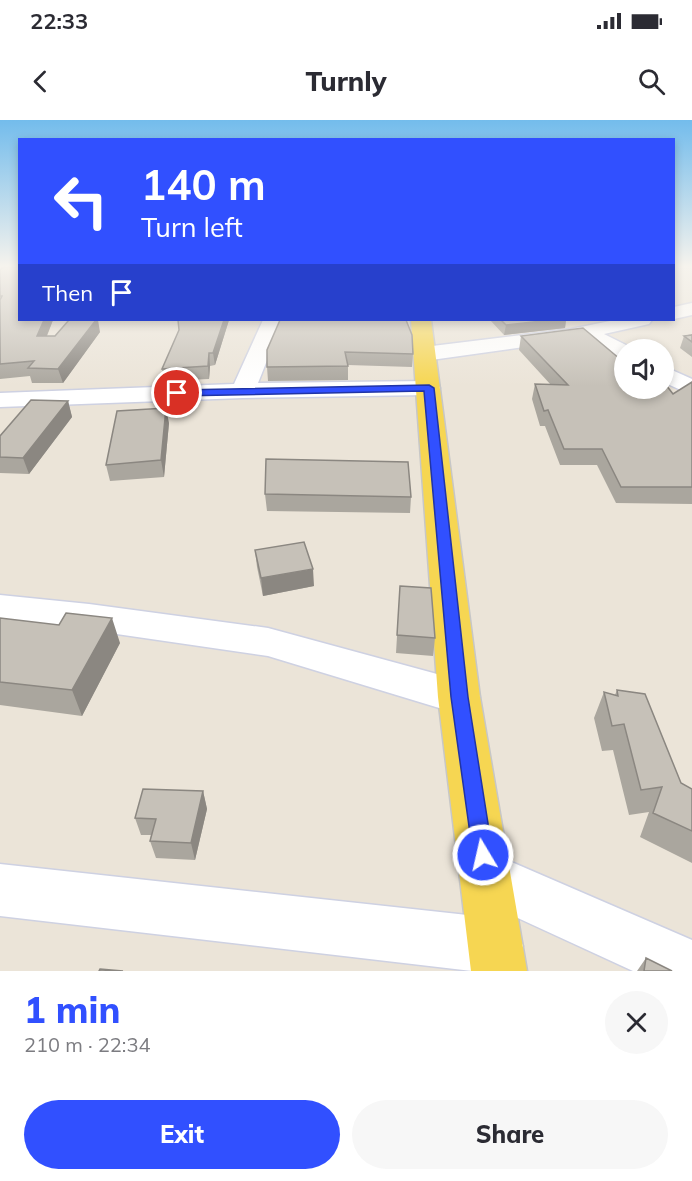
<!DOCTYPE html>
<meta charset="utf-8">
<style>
body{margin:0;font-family:Mulish,sans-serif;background:#f7f7f7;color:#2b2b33;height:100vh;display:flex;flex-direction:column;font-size:22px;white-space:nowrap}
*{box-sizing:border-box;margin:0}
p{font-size:20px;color:#7c7c81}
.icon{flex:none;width:33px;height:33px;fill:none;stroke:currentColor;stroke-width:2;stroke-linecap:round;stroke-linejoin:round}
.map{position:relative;height:851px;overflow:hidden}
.drawer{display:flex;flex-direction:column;background:#fff;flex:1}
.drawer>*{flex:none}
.hud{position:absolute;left:18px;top:18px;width:657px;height:183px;border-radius:0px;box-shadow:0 3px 9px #0003;background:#3150ff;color:#fff;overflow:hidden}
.controls{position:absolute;left:614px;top:219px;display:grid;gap:12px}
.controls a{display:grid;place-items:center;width:60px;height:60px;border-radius:50%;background:#fff;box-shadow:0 3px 9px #0003;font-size:30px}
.pin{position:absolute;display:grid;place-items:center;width:51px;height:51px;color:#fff;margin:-26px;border:3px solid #fff;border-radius:50%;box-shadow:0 2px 6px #0007}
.me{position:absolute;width:66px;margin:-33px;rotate:351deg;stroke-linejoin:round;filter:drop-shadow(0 0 4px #0008)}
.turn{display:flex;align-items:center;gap:21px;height:126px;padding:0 24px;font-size:27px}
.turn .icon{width:78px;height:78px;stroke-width:2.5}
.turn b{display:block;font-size:42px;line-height:51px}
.then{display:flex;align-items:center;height:57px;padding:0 24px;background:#0003;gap:12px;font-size:22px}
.round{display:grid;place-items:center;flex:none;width:63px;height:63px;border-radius:32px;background:#f7f7f7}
.overview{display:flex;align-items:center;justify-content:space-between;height:102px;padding:0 24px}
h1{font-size:36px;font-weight:800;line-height:45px;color:#3150ff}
.action{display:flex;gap:12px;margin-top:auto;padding:12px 24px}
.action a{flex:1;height:69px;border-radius:36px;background:#3150ff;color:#fff;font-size:24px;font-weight:800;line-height:69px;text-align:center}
.action a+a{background:#f7f7f7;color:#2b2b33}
.status{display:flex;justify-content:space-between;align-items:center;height:42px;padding:0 30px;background:#fff;direction:ltr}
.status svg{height:16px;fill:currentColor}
header{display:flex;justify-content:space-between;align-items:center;height:78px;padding:0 24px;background:#fff;font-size:27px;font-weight:800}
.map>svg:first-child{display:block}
</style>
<div class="status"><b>22:33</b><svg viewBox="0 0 49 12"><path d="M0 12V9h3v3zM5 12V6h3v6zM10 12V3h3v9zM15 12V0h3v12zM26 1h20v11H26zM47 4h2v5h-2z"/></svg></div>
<header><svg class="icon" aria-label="back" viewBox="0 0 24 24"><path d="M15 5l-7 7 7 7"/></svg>Turnly<svg class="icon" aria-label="search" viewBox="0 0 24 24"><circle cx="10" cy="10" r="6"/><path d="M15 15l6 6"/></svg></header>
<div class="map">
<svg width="692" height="851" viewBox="0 0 692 851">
<rect width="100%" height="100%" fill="#ebe4d8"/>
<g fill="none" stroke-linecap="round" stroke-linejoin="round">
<defs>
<path id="minor" d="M 692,183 L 692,195 L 674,199 L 674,187 Z
M 263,200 L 283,200 L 258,263 L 428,261 L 437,263 L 440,268 L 437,273 L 428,275 L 243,278 L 0,287 L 0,273 L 234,264 Z
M 615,200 L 652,200 L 649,204 L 604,214 L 632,228 L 624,230 L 624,240 L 581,219 L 424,241 L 416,239 L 413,234 L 416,229 L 424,227 L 571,209 Z
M 663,246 L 692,259 L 692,275 L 663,262 Z
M 0,475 L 89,484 L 268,508 L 459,560 L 474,565 L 480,577 L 474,589 L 459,594 L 268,536 L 89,510 L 0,501 Z
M 486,731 L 692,820 L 692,851 L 633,851 L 468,775 L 460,757 L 468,739 Z
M 0,744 L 495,798 L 515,806 L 523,826 L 515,846 L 501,851 L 472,851 L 0,796 Z"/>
<path id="major" d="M 411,200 L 431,200 L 480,577 L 527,851 L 471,851 L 438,577 Z"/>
</defs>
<use href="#minor" stroke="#ced1e2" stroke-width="3"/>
<use href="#major" stroke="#c7c7c7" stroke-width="3"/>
<use href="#minor" fill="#fff" fill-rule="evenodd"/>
<use href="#major" fill="#f6d652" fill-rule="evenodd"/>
</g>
<path fill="#aaa69e" d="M 0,150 L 20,200 L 53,200 L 47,216 L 55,216 L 100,212 L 63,263 L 32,263 L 30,256 L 0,259 Z
M 229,200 L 215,245 L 210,246 L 209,259 L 164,261 L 162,249 L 179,210 Z
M 280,200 L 413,234 L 412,247 L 348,245 L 348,260 L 268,261 L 267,247 Z
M 490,200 L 566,200 L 565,208 L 504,215 Z
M 692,214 L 692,237 L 680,228 L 684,216 Z
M 521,216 L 620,239 L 673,274 L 692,262 L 692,384 L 616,383 L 597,345 L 560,345 L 545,306 L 540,306 L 532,279 L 535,264 L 551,265 L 519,230 Z
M 68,281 L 72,297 L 29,354 L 0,353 L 0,316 Z
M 169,303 L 164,357 L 110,361 L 106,345 Z
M 265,374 L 411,377 L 410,393 L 267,391 Z
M 255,430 L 314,466 L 263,476 L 257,447 Z
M 400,466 L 435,518 L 433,536 L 396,533 Z
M 0,498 L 120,523 L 82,596 L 0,585 Z
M 617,570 L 681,663 L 692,669 L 692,743 L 640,717 L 649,692 L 629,695 L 613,630 L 602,631 L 594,598 L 604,572 L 615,575 Z
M 203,671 L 207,689 L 195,740 L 156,738 L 150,721 L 151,715 L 141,715 L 135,698 Z
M 646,838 L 672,851 L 637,851 Z"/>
<path fill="#8b8781" d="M 44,200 L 53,200 L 41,230 L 37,216 Z
M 96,200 L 98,200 L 100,212 L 63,263 L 58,249 Z
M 224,200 L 229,200 L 215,245 L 213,233 Z
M 551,200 L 566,200 L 565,208 L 504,215 L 506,205 Z
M 209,233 L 210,246 L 209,259 L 208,246 Z
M 68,281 L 72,297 L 29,354 L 23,338 Z
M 166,288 L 169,303 L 164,357 L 161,340 Z
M 313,449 L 314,466 L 263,476 L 261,458 Z
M 112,498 L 120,523 L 82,596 L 72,570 Z
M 203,671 L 207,689 L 195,740 L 191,723 Z"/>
<path fill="#c6c1b8" stroke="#8b8781" stroke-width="1.5" d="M 3,147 L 20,147 L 20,200 L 44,200 L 37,216 L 55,216 L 69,200 L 96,200 L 58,249 L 28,248 L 34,241 L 0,244 L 0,180 L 2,176 L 0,176 L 0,150 Z
M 178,200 L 224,200 L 213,233 L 209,233 L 208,246 L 162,249 L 179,210 Z
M 280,200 L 406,200 L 412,215 L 413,234 L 345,232 L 348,246 L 267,247 L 267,230 Z
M 501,200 L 551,200 L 506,205 Z
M 583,208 L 620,239 L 624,239 L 624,268 L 663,268 L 663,261 L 673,274 L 692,262 L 692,367 L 621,367 L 602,329 L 564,329 L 548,290 L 544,291 L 535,264 L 568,265 L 521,216 Z
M 692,214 L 692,222 L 684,216 L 692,215 Z
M 31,280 L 68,281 L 23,338 L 0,337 L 0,316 Z
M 166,288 L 161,340 L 106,345 L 117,291 Z
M 266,339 L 408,342 L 411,377 L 265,374 Z
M 304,422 L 313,449 L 261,458 L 255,430 Z
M 400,466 L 431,468 L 435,518 L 397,515 Z
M 66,493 L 112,498 L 72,570 L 0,562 L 0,498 L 59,505 Z
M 617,570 L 645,574 L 681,663 L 692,669 L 692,711 L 653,693 L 662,667 L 641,670 L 624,604 L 612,606 L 604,572 L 618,576 Z
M 143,669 L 203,671 L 191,723 L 150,721 L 156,699 L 135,698 Z
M 646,838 L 672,851 L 644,851 Z
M 100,849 L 123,851 L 99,851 Z"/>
<linearGradient id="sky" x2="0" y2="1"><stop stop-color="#73bcec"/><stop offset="0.55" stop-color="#f6f3ed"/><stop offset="1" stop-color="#f6f3ed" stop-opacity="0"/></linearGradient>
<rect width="692" height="266" fill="url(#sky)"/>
<path fill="#3150ff" stroke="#2034a6" stroke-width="1.5" d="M 429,265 L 434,268 L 468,577 L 493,735 L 490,742 L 483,745 L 476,742 L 473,735 L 451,577 L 424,271 L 177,276 L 172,273 L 177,270 Z"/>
</svg>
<div class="controls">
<a><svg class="icon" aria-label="sound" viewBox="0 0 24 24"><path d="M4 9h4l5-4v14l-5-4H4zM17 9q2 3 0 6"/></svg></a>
</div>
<div class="pin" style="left:177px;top:273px;background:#d93025"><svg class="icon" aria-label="arrive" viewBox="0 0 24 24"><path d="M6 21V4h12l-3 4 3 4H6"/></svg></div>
<svg class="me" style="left:483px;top:735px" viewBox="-20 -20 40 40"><circle r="17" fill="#3150ff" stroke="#fff" stroke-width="3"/><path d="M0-11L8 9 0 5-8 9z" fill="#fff"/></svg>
<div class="hud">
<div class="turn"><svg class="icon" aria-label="left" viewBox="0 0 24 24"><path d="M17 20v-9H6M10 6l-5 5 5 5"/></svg><div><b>140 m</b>Turn left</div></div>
<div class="then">Then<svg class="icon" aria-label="arrive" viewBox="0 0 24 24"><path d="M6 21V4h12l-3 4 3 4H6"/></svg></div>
</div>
</div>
<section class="drawer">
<div class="overview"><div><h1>1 min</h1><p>210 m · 22:34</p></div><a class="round"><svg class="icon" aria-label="close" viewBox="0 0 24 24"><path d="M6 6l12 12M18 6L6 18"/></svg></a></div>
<div class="action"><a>Exit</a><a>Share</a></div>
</section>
